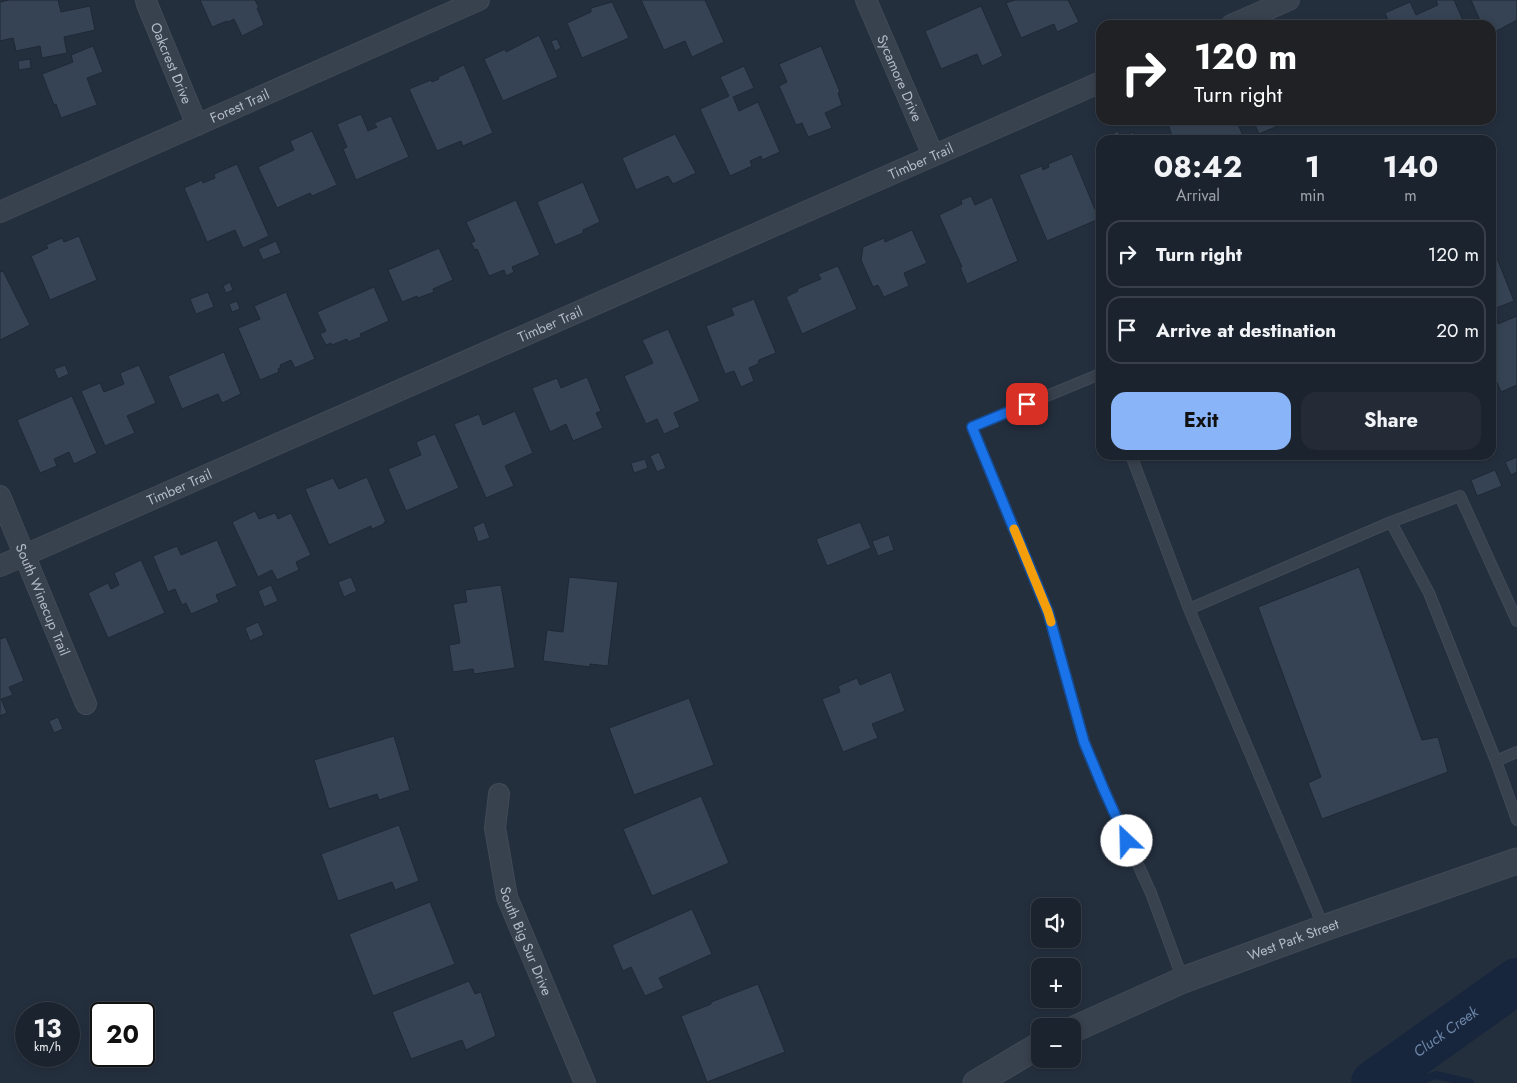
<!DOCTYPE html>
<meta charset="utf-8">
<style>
body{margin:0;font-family:Jost,sans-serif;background:#242b36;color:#f1f3f6;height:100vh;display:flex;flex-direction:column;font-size:19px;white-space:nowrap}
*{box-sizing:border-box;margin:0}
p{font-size:16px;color:#a0a4aa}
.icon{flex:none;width:28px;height:28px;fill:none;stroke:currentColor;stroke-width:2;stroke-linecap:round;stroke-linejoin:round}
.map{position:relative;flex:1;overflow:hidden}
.panel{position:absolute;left:1096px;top:135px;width:400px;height:325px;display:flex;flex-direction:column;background:#1b232e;border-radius:15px;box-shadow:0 2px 8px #0003,0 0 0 1px #39404a}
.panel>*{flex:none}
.guide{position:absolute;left:1096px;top:20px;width:400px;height:105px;border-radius:15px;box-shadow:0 2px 8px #0003,0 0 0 1px #39404a;background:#202124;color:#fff;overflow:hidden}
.buttons{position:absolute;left:1031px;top:898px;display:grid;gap:10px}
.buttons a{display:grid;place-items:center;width:50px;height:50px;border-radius:10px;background:#1b232e;box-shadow:0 2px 8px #0003,0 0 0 1px #39404a;font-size:25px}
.speed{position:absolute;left:15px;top:1002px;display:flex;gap:10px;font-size:25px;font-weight:700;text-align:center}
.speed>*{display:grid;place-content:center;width:65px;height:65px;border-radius:50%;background:#1b232e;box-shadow:0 2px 8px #0003,0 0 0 1px #39404a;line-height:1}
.speed small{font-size:12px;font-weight:400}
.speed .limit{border:2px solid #111;border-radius:8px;background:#fff;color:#111}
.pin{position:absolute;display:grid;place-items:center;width:42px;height:42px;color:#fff;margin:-21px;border-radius:10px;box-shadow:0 2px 8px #0006}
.me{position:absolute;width:55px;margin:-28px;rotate:336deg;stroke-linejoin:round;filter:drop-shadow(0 0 4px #0008)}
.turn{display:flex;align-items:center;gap:18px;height:105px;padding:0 15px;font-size:22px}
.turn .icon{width:65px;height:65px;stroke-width:2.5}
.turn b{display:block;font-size:35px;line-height:42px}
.eta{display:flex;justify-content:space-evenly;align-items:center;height:85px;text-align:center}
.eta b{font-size:30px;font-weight:700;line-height:35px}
.action{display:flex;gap:10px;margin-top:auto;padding:10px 15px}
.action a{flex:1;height:58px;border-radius:15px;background:#8ab4f8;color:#111;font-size:20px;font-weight:700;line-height:58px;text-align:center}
.action a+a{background:#242b36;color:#f1f3f6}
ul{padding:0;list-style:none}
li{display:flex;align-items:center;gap:15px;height:68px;margin:0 10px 8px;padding:0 5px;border:2px solid #39404a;border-radius:15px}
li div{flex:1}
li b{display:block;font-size:19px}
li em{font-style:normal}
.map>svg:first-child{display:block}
</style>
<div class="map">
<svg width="1517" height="1083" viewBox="0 0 1517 1083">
<rect width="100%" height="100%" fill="#242f3e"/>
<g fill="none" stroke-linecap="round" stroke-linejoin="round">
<path stroke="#17263c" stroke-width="8" d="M 1414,1083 L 1436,1075 L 1470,1083"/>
<path stroke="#17263c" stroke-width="46" id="s1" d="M 1374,1083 L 1517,981"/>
</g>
<path fill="#364354" stroke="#1f2835" d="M 9,0 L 58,0 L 61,12 L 90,6 L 95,30 L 64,37 L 67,53 L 42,58 L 40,46 L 16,51 L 13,38 L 0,41 L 0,2 Z
M 200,0 L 255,0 L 259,8 L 257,8 L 264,25 L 242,36 L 234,19 L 228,22 L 227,21 L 212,27 Z
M 641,0 L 705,0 L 724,42 L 692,57 L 685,41 L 664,50 Z
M 1015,0 L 1068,0 L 1079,22 L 1057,32 L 1054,24 L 1021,38 L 1006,3 Z
M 1436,0 L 1454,0 L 1465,25 L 1390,25 L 1385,13 L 1410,2 L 1416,15 L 1438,5 Z
M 1471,0 L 1517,0 L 1517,20 L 1491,34 L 1491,25 L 1482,25 Z
M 612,2 L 629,38 L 582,58 L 567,23 L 591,12 L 591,8 Z
M 981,6 L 1003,56 L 982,66 L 977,54 L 941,69 L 925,31 Z
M 539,35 L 558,77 L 503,101 L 484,59 L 505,49 L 506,52 Z
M 557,39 L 561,48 L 555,51 L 551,41 Z
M 93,46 L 103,72 L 87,78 L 97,105 L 61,118 L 56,104 L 54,105 L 42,74 L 73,62 L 71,55 Z
M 821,46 L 840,92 L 838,93 L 842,105 L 825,113 L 832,128 L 808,137 L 802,123 L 796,125 L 779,86 L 787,82 L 779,64 Z
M 30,59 L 31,68 L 19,70 L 18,61 Z
M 464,65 L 493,133 L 463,146 L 461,141 L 437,151 L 409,89 L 431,80 L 432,82 L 439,79 L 438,77 Z
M 744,66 L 754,88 L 733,97 L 739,111 L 758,102 L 780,152 L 762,160 L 761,156 L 750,161 L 752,166 L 730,176 L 700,109 L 729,96 L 720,77 Z
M 361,114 L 368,131 L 377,127 L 374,123 L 391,116 L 409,157 L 356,180 L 343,149 L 347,147 L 337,124 Z
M 1167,120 L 1236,120 L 1245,140 L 1173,140 Z
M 1253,120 L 1292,120 L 1259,134 Z
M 312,131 L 337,185 L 312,196 L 310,193 L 277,208 L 258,167 L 294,150 L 290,141 Z
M 1118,131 L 1122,138 L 1133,132 L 1136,138 L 1144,134 L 1147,140 L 1105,140 L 1104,138 Z
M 675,134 L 696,173 L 673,184 L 668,176 L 636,190 L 622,158 Z
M 1101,144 L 1101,160 L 1095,147 Z
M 1072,154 L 1099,219 L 1047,241 L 1019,175 L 1042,166 L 1043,170 L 1049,167 L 1048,164 Z
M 237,164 L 269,236 L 243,248 L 235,230 L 207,242 L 184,188 L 202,180 L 203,183 L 215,178 L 214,174 Z
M 583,182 L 600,222 L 583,230 L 583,233 L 555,245 L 537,202 Z
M 971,196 L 975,205 L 992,197 L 1018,261 L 967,284 L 960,267 L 962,267 L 939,215 L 962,204 L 961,200 Z
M 516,200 L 540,255 L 512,267 L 514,272 L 506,276 L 504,270 L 489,276 L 477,249 L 475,250 L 471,243 L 475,241 L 466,222 Z
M 912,230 L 927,263 L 904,273 L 909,286 L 884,297 L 878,285 L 873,287 L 861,260 L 863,247 L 884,238 L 885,242 Z
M 79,236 L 97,280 L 50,300 L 31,256 L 48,248 L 46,245 L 62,238 L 64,242 Z
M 276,241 L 281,253 L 263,260 L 258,249 Z
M 439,248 L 453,280 L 433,289 L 434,292 L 418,298 L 417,296 L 402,302 L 388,270 Z
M 1493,248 L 1514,301 L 1491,310 L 1491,249 Z
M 838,266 L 857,309 L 802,334 L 786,297 L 798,291 L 797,289 L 821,279 L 818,274 Z
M 3,271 L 30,325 L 0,340 L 0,272 Z
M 230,282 L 233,290 L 226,293 L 223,286 Z
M 374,287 L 389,321 L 360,334 L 361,337 L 348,342 L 347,339 L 332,345 L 331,343 L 326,345 L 320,334 L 326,331 L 317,312 Z
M 208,292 L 214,307 L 196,314 L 190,299 Z
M 286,292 L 315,359 L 295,368 L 291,360 L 280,365 L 281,367 L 278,369 L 279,372 L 260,380 L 238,328 L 260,319 L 254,306 Z
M 754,299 L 776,353 L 759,360 L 758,364 L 749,368 L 754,381 L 741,387 L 734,371 L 725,374 L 706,326 L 734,315 L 731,308 Z
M 237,301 L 240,309 L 232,312 L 229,304 Z
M 1517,316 L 1517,385 L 1501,392 L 1491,368 L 1491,322 L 1497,320 L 1498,324 Z
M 668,329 L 700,401 L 674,413 L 680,427 L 664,434 L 657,419 L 646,424 L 624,376 L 653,363 L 642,340 Z
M 224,352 L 241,394 L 222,403 L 218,394 L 182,409 L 168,376 Z
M 65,365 L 69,374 L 58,379 L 54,369 Z
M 139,365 L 156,403 L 127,416 L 135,433 L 105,446 L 81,391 L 100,383 L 104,392 L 124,384 L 120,373 Z
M 587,377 L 601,411 L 596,413 L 603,428 L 573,441 L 566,424 L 550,432 L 532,388 L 557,378 L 561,388 Z
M 72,396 L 97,453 L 74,464 L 69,452 L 54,459 L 57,466 L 40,473 L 17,420 Z
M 515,411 L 533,453 L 505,466 L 514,486 L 486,498 L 454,424 L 479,414 L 483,425 Z
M 435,434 L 459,488 L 406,511 L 388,469 L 421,455 L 416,442 Z
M 659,452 L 666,468 L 657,472 L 650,456 Z
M 1517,457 L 1517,472 L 1511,475 L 1505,462 Z
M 645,459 L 648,468 L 634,473 L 631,463 Z
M 1495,470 L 1502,486 L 1477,496 L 1471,480 Z
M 367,477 L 386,522 L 384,522 L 384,524 L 372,529 L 371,526 L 329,545 L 305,489 L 333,478 L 339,489 Z
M 255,511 L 259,519 L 275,513 L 278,519 L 291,513 L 311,555 L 296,562 L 299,570 L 277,580 L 272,570 L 258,577 L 232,522 Z
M 484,522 L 490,538 L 478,542 L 473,527 Z
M 860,522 L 871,548 L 827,566 L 816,539 Z
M 889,535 L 894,550 L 878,556 L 872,541 Z
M 217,540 L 237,586 L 216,595 L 219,602 L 191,614 L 186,603 L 182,605 L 175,589 L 168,592 L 153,556 L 177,546 L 181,555 Z
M 141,560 L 165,613 L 108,638 L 88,593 L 108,583 L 111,589 L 119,585 L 114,573 Z
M 1359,567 L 1422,740 L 1438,737 L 1448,772 L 1322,819 L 1308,783 L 1321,777 L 1258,607 Z
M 351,577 L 357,591 L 344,597 L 338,582 Z
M 569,577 L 618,582 L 608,666 L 590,664 L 590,667 L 543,661 L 547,630 L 563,632 Z
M 271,585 L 278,601 L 264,607 L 258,591 Z
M 501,585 L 515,668 L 474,674 L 473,669 L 453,672 L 449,645 L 460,643 L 453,604 L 467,602 L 465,590 Z
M 258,622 L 264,635 L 250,641 L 245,628 Z
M 6,637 L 24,681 L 9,687 L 13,695 L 1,699 L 7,713 L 0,716 L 0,639 Z
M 891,672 L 905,711 L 872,724 L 878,738 L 843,752 L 822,699 L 840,692 L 838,686 L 857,678 L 860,685 Z
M 689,698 L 714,765 L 634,795 L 609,728 Z
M 58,717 L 63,729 L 54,733 L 49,721 Z
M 394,736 L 410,790 L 379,800 L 377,794 L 329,809 L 314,760 Z
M 701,796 L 729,863 L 652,896 L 623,829 Z
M 399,825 L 419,881 L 395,890 L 392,882 L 338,901 L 321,854 Z
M 430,902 L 455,964 L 373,996 L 349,934 Z
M 692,909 L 712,954 L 659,978 L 664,988 L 645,996 L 631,967 L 623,971 L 612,945 Z
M 469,981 L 475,994 L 481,992 L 496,1036 L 466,1050 L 462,1040 L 411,1059 L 392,1012 Z
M 758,984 L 785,1052 L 707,1082 L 681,1016 L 711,1004 L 711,1002 Z"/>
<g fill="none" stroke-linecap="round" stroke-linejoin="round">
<defs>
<path id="service" d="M 1101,378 L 1100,374 L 972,427 L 1048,612 L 1084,742 L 1104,790 L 1151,893 L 1183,980
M 1131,455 L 1189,609
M 1391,522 L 1460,496 L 1517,621
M 1496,761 L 1517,752
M 1324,928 L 1189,609 L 1391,522 L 1429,593 L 1496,761 L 1517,820"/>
<g id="minor">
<path id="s2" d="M 146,0 L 147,4 L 197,125"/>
<path id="s3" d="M 866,0 L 933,155"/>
<path d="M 1231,25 L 1289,0"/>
<path id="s4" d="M 0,212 L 479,0"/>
<path id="s5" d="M 0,496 L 86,704"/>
<path id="s6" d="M 0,566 L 1101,82"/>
<path id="s7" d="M 499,794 L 495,828 L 507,897 L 585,1083"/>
</g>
<g id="tertiary">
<path id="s8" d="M 1072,1030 L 1183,980 L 1324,928 L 1517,861"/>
<path d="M 976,1083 L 1040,1045"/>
</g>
</defs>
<use href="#service" stroke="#414a57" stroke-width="12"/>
<use href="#minor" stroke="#414a57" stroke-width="22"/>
<use href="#tertiary" stroke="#414a57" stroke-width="27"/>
<use href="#service" stroke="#38414e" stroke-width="10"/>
<use href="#minor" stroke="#38414e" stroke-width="20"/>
<use href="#tertiary" stroke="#38414e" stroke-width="25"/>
</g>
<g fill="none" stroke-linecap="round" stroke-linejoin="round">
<defs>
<path id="route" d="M 1027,404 L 972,427 L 1048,612 L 1084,742 L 1104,790 L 1127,841"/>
</defs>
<use href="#route" stroke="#114b97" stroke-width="12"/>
<use href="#route" stroke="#1a73e8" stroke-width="9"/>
<path stroke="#f59e0b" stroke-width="9" d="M 1014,529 L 1048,612 L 1051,622"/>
</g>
<g text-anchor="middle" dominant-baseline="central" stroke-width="5" stroke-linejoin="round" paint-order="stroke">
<g font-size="14" fill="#b4bcc9" stroke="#1d2633">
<text stroke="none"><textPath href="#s2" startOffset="68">Oakcrest Drive</textPath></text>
<text stroke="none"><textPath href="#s3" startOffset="85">Sycamore Drive</textPath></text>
<text stroke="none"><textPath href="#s4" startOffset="262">Forest Trail</textPath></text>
<text stroke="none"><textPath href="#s6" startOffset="1006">Timber Trail</textPath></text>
<text stroke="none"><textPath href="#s6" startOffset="601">Timber Trail</textPath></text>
<text stroke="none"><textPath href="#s6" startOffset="196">Timber Trail</textPath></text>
<text stroke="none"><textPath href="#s5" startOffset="112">South Winecup Trail</textPath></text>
<text stroke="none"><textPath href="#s8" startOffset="239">West Park Street</textPath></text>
<text stroke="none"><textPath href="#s7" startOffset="152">South Big Sur Drive</textPath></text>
</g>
<g font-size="15" font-style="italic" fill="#6d86a8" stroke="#1d2633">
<text stroke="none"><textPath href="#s1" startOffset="88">Cluck Creek</textPath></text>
</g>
</g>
</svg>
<div class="buttons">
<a><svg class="icon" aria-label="sound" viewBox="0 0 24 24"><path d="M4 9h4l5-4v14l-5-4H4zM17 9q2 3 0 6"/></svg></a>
<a>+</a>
<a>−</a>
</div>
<div class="speed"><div>13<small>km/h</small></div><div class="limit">20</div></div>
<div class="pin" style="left:1027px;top:404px;background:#d93025"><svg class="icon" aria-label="arrive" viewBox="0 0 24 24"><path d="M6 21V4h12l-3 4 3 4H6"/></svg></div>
<svg class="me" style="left:1127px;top:841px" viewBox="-20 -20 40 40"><circle r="19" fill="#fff"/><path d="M0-13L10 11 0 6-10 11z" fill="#1a73e8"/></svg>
<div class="guide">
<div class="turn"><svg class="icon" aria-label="right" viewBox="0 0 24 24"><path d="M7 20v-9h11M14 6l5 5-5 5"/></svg><div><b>120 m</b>Turn right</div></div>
</div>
<section class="panel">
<div class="eta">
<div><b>08:42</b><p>Arrival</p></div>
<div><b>1</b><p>min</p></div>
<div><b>140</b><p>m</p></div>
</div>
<ul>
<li><svg class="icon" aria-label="right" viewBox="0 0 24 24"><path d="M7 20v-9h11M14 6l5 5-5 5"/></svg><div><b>Turn right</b></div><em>120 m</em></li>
<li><svg class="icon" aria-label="arrive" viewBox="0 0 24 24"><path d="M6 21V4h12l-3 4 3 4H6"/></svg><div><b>Arrive at destination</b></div><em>20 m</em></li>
</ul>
<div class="action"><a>Exit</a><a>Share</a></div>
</section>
</div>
